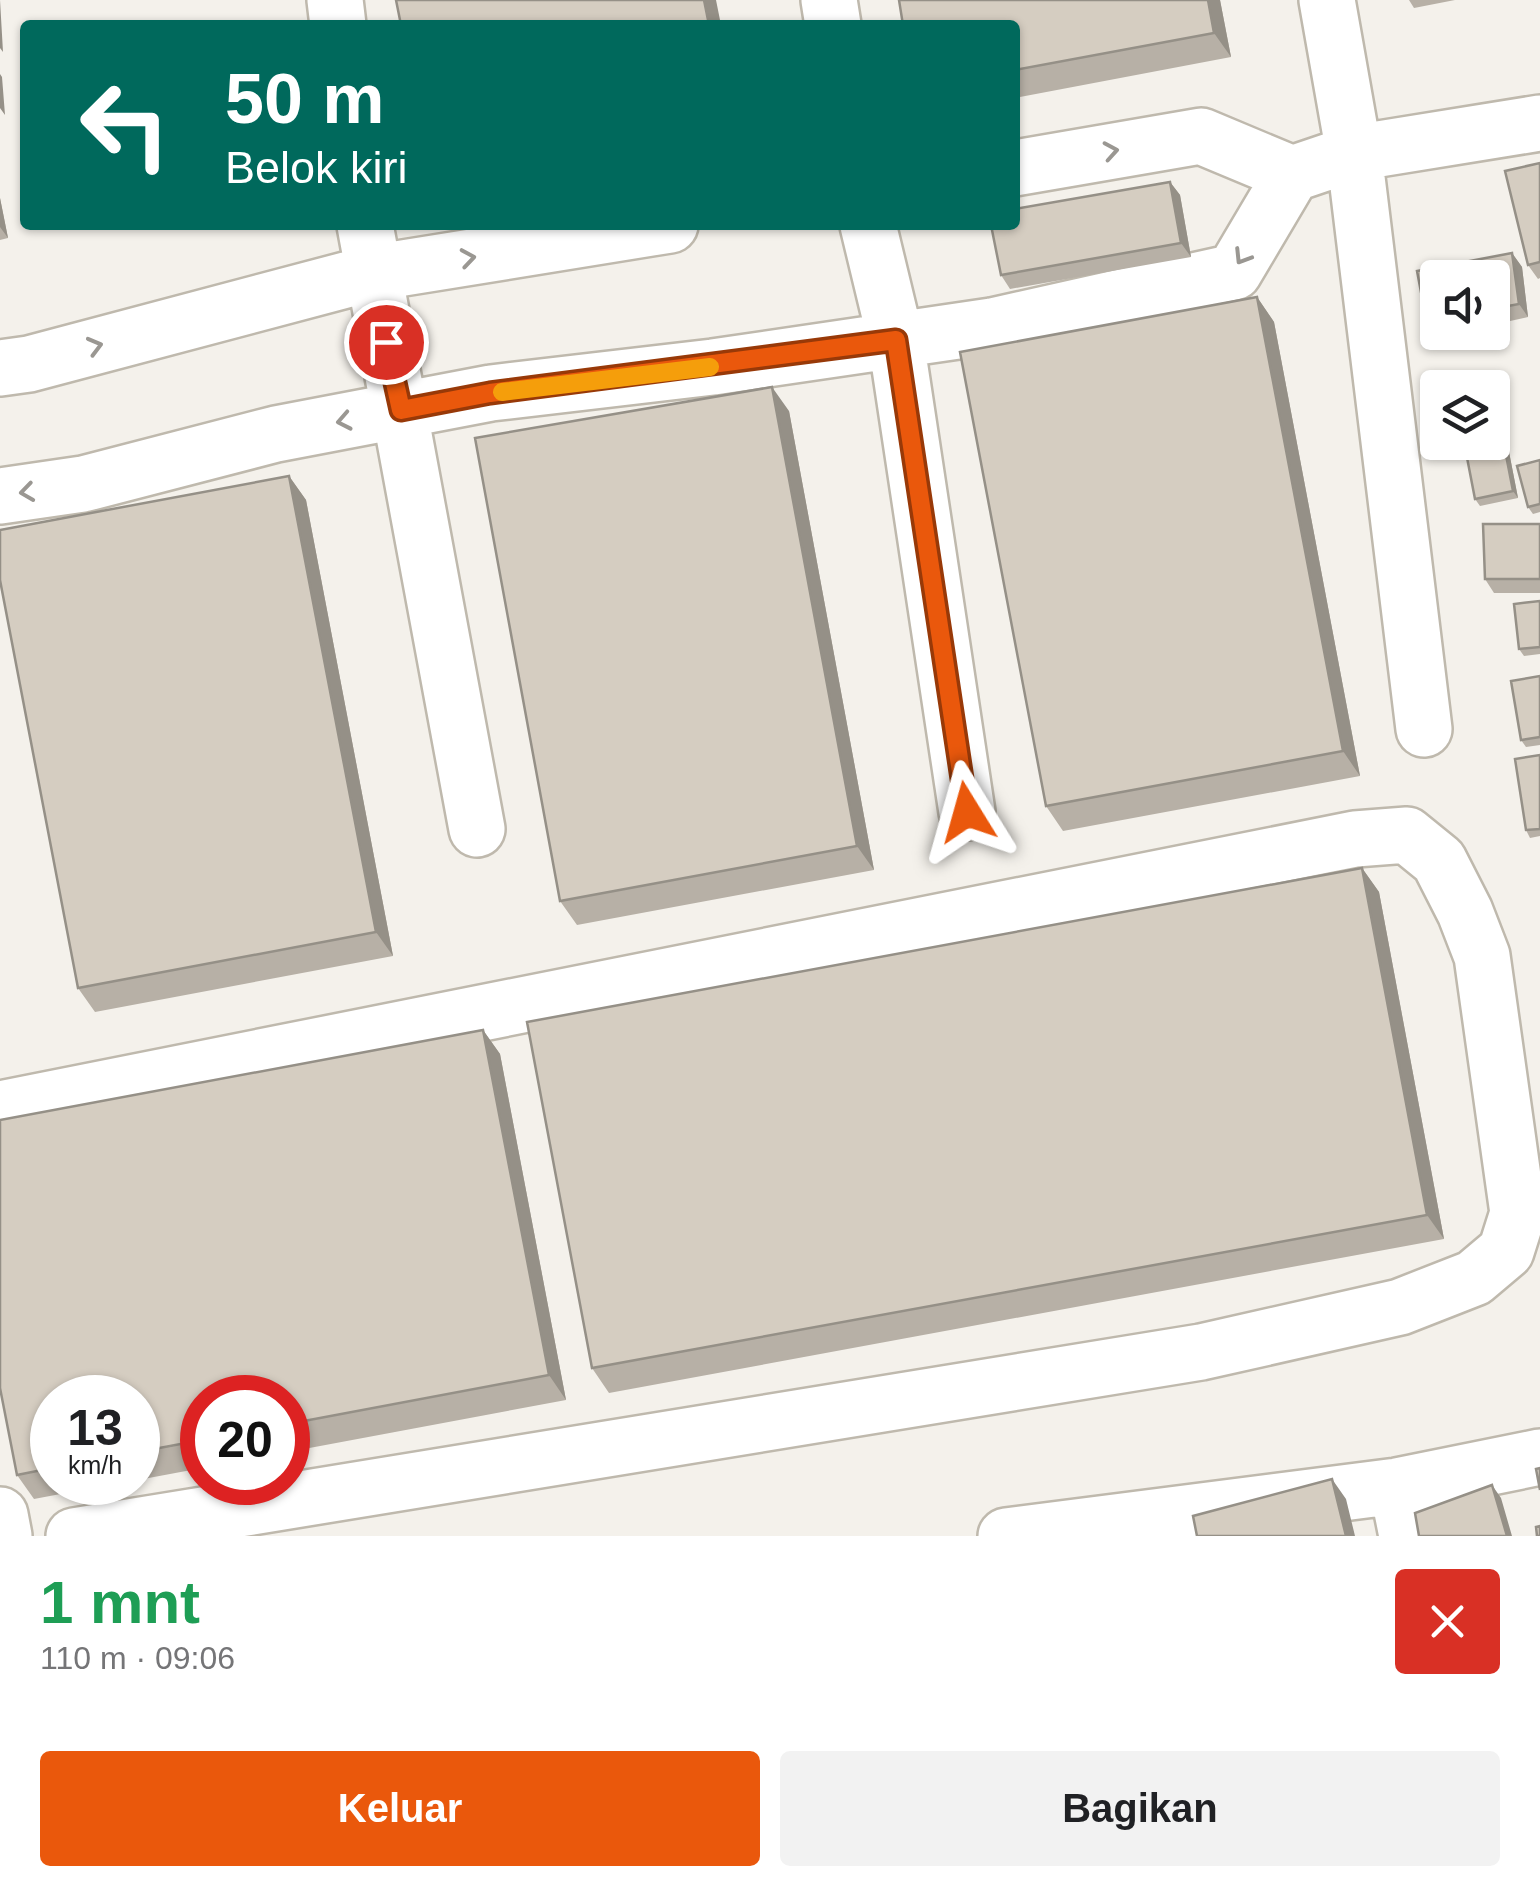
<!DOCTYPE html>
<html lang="id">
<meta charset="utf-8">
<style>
body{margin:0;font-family:Arial,sans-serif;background:#f2f2f2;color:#202124;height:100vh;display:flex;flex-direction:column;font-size:38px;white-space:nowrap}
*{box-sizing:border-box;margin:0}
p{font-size:32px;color:#757577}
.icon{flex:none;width:55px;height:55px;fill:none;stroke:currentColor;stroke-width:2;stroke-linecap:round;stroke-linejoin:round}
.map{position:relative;height:1536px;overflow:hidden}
.panel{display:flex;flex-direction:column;background:#fff;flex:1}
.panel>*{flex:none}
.hud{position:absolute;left:20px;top:20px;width:1000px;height:210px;border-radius:10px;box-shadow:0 2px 8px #0004;background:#00695c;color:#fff;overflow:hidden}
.controls{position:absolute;left:1420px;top:260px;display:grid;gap:20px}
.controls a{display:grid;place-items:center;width:90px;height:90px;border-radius:10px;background:#fff;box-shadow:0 2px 8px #0004;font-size:50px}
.speed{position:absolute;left:30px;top:1375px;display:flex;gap:20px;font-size:50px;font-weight:700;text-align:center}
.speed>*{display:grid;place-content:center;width:130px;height:130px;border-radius:50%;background:#fff;box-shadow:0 2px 8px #0004;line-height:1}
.speed small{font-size:25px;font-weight:400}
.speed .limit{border:15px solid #d22;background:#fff;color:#111}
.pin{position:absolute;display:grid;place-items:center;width:85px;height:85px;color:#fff;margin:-42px;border:5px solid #fff;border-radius:50%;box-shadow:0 2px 10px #0007}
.me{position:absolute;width:110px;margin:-55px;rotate:352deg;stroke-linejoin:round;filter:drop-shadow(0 0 8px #0008)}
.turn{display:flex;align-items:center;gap:35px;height:210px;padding:0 40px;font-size:45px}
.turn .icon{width:130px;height:130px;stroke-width:2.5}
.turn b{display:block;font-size:70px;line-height:85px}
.round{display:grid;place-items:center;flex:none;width:105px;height:105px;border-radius:10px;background:#f2f2f2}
.summary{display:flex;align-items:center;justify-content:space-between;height:170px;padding:0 40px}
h1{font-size:60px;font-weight:700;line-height:75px;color:#1e9e55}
.cta{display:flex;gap:20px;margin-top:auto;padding:20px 40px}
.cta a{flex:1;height:115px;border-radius:10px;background:#ea580c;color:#fff;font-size:40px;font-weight:700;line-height:115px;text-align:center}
.cta a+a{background:#f2f2f2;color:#202124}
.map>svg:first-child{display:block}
</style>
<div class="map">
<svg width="1540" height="1536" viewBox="0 0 1540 1536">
<rect width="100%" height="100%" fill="#f4f1eb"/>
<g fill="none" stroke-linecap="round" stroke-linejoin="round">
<defs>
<path id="minor" d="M 335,0 L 338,25
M 829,0 L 833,25
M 1327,0 L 1354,153 L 1424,729
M 1015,168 L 1201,136 L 1292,174 L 1354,153 L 1540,123
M 365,225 L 477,829
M 868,225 L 896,341 L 967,812
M 0,368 L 29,364 L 372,273 L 670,225
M 0,496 L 83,484 L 276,434 L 491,393 L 713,367 L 992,326 L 1234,272 L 1292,174
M 0,1109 L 1355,839 L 1407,835 L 1439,861 L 1465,912 L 1482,956 L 1518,1213 L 1506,1251 L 1474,1278 L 1400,1307 L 1201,1352 L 74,1536
M 1397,1486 L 1407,1536
M 0,1515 L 4,1536
M 1006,1536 L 1397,1486 L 1540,1457"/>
</defs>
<use href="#minor" stroke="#bfb9ad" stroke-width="60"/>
<use href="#minor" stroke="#fff" stroke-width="55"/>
</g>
<path fill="#b7b0a6" d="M 899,0 L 1220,0 L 1231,57 L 1015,98 L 1015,25 Z
M 1409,0 L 1455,0 L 1414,8 Z
M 1540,163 L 1540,278 L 1538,279 L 1528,265 Z
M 1170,182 L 1180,195 L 1191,257 L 1010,289 L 1001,275 Z
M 0,198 L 8,238 L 0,240 Z
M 1512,253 L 1522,267 L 1528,317 L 1492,325 L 1492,278 L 1438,278 L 1438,332 L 1459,332 L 1436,338 L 1427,324 L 1417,271 Z
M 1257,297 L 1274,322 L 1360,776 L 1063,831 L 1046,806 Z
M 1497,409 L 1502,416 L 1518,498 L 1480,506 L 1475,499 Z
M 789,411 L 874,870 L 577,925 L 560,901 Z
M 1540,460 L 1540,512 L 1533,514 L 1528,507 Z
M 289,476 L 306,500 L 393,956 L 95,1012 L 78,988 Z
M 1540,524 L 1540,593 L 1494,593 L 1485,579 Z
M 1540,601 L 1540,654 L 1524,656 L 1519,649 Z
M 1540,676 L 1540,745 L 1526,747 L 1521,740 Z
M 1540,755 L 1540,836 L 1530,838 L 1526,830 Z
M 1362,868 L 1379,892 L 1444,1239 L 609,1393 L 592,1368 Z
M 483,1030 L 500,1054 L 566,1400 L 288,1452 L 288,1398 L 202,1398 L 202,1468 L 138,1480 L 138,1398 L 52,1398 L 52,1482 L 124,1482 L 34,1499 L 17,1475 L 0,1388 L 0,1120 Z"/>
<path fill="#959087" d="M 0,0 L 3,52 L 0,48 Z
M 704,0 L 716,0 L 721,25 L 709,25 Z
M 1208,0 L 1220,0 L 1231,57 L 1214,33 Z
M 0,74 L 2,77 L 5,115 L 0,108 Z
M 1170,182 L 1180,195 L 1191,257 L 1181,243 Z
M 0,198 L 8,238 L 0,227 Z
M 1512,253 L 1522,267 L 1528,317 L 1519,304 Z
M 1257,297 L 1274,322 L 1360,776 L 1343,751 Z
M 772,387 L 789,411 L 874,870 L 857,846 Z
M 1497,409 L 1502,416 L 1518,498 L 1513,491 Z
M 289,476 L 306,500 L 393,956 L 376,932 Z
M 1362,868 L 1379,892 L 1444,1239 L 1427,1215 Z
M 483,1030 L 500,1054 L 566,1400 L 549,1375 Z
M 1332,1479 L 1346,1499 L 1355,1536 L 1346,1536 Z
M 1492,1485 L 1501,1498 L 1512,1536 L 1507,1536 Z"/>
<path fill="#d5cdc1" stroke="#959087" stroke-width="2.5" d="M 396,0 L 704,0 L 709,25 L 401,25 Z
M 899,0 L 1208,0 L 1214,33 L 1015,70 L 1015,25 L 903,25 Z
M 1540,163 L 1540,262 L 1528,265 L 1505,171 Z
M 1170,182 L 1181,243 L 1001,275 L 991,225 L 1015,225 L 1015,209 Z
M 1512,253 L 1519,304 L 1492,309 L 1492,278 L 1438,278 L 1438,321 L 1427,324 L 1417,271 Z
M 1257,297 L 1343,751 L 1046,806 L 960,352 Z
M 772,387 L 857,846 L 560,901 L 475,438 Z
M 1497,409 L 1513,491 L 1475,499 L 1464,442 L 1492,442 L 1492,410 Z
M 1540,460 L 1540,504 L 1528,507 L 1517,466 Z
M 289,476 L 376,932 L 78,988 L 0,580 L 0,530 Z
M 1483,524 L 1540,524 L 1540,579 L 1485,579 Z
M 1540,601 L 1540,647 L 1519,649 L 1514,604 Z
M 1540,676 L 1540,737 L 1521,740 L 1511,681 Z
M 1540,755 L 1540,829 L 1526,830 L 1515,759 Z
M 1362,868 L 1427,1215 L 592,1368 L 527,1022 Z
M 483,1030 L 549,1375 L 288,1424 L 288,1398 L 202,1398 L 202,1440 L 138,1452 L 138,1398 L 52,1398 L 52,1468 L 17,1475 L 0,1388 L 0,1120 Z
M 1540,1468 L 1540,1490 L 1536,1469 Z
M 1332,1479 L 1346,1536 L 1197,1536 L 1193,1516 Z
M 1492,1485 L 1507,1536 L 1419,1536 L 1415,1513 Z
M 1540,1526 L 1540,1536 L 1537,1536 L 1536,1527 Z"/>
<defs><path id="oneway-chevron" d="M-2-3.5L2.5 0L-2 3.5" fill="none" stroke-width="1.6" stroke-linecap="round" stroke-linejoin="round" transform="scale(2.5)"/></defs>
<g stroke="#9a9792">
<use href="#oneway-chevron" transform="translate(1111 151) rotate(-10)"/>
<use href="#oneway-chevron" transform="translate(1242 257) rotate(122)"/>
<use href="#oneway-chevron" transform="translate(468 258) rotate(-9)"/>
<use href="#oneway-chevron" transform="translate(95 346) rotate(-15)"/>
<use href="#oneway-chevron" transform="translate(344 421) rotate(169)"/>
<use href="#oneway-chevron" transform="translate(27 492) rotate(172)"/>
</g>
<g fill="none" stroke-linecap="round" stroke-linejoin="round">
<defs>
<path id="route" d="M 386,342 L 401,410 L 490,393 L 896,340 L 967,812"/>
</defs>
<use href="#route" stroke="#983908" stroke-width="25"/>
<use href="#route" stroke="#ea580c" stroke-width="18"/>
<path stroke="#f59e0b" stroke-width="18" d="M 502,392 L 710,367"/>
</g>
</svg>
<div class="controls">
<a><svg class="icon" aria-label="sound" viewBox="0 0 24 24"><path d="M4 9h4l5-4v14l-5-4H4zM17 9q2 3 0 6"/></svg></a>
<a><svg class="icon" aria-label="layers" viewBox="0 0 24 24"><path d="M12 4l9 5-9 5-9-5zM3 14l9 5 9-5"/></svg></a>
</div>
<div class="speed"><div>13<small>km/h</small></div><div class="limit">20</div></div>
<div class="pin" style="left:386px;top:342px;background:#d93025"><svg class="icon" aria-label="arrive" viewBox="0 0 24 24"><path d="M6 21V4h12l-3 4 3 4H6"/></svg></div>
<svg class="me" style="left:967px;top:812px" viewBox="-20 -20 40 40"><path d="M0-17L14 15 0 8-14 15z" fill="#ea580c" stroke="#fff" stroke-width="4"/></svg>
<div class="hud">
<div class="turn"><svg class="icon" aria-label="left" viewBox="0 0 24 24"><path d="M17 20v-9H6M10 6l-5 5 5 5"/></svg><div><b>50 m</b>Belok kiri</div></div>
</div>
</div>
<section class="panel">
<div class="summary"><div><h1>1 mnt</h1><p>110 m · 09:06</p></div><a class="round" style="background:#d93025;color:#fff"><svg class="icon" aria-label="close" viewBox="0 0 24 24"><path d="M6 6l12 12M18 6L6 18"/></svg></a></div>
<div class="cta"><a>Keluar</a><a>Bagikan</a></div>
</section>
